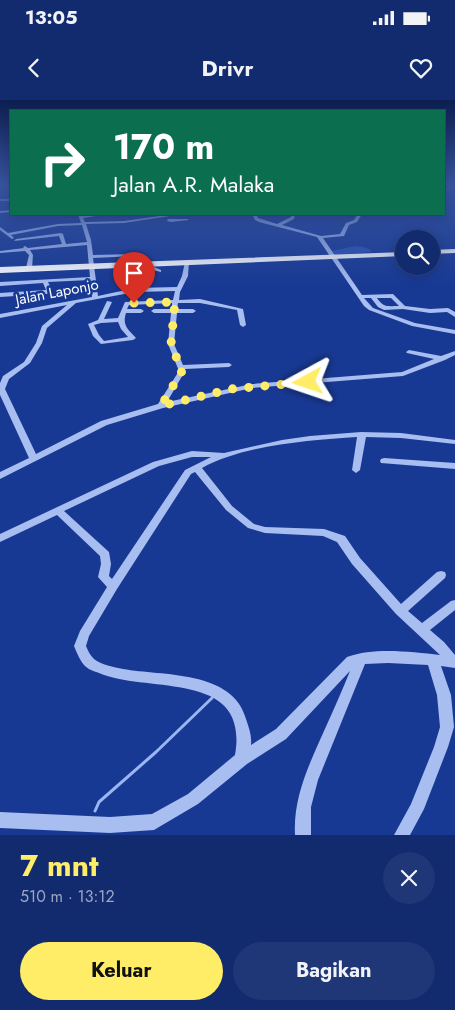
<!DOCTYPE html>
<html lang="id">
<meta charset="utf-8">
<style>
body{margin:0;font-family:Jost,sans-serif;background:#1f3776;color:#f1f3f6;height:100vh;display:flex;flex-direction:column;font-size:19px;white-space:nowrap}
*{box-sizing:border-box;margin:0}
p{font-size:16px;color:#9ca7c2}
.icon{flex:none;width:28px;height:28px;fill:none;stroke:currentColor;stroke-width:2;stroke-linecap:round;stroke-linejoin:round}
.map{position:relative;height:735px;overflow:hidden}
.panel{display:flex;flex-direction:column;background:#122b6e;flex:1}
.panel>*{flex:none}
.guide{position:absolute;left:10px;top:10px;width:435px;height:105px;border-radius:0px;box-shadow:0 2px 12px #0003,0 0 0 1px #314781;background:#0b6e4f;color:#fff;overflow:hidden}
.fabs{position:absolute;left:395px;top:130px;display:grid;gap:10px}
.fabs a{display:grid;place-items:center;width:45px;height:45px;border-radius:50%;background:#122b6e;box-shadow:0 2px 12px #0003,0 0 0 1px #314781;font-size:25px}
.pin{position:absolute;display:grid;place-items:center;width:42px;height:42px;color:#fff;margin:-51px -21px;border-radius:50% 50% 50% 0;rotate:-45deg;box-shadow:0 0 5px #0007}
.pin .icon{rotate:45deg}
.me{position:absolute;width:55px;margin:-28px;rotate:265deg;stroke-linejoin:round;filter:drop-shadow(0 0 4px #0008)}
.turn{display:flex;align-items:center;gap:18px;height:105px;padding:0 20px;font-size:22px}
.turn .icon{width:65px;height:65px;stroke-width:2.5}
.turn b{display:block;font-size:35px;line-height:42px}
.round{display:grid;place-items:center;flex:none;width:52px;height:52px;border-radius:26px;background:#1f3776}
.overview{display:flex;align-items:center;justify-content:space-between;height:85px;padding:0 20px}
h1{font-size:30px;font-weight:700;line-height:38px;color:#ffec67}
.cta{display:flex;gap:10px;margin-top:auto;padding:10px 20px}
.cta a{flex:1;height:58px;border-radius:30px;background:#ffec67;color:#111;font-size:20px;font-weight:700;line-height:58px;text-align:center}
.cta a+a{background:#1f3776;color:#f1f3f6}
.status{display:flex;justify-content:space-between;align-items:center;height:35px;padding:0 25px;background:#122b6e;direction:ltr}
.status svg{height:14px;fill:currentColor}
header{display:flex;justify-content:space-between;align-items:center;height:65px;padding:0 20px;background:#122b6e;font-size:22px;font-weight:700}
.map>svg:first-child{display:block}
</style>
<div class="status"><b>13:05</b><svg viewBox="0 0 49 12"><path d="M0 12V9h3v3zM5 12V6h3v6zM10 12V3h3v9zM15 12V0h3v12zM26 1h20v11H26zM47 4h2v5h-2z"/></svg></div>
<header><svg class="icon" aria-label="back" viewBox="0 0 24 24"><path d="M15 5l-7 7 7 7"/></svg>Drivr<svg class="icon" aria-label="heart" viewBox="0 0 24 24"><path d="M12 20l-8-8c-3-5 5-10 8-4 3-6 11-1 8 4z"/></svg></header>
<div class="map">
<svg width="455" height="735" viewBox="0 0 455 735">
<rect width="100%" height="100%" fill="#183993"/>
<path fill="#2a51b2" d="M 355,146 L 364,147 L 371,150 L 371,152 L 334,155 L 332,151 Z"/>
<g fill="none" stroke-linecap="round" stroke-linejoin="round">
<path stroke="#9ab5f3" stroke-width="3" d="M 95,711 L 99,702 L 156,652 L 212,598"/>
<path fill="#a8bdf0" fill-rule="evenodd" d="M 447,85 L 450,85 L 455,88 L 444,91 L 444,89 L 450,88 Z
M 0,99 L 11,99 L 11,101 L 0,101 Z
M 11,110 L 11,112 L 0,113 L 0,111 Z
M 78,114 L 82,114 L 83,116 L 109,114 L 83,118 L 85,122 L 124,121 L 174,114 L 183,114 L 124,123 L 86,124 L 91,140 L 93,155 L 135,154 L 137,155 L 135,156 L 93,158 L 98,196 L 135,188 L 177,187 L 182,176 L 185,162 L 187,161 L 189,162 L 188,176 L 180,192 L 179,200 L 200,199 L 243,209 L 246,225 L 243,227 L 240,225 L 237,210 L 200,203 L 178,203 L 177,209 L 193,209 L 196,211 L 193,213 L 177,213 L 174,244 L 183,265 L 229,263 L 232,265 L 229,267 L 185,269 L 185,271 L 167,302 L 252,284 L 402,272 L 434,259 L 407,253 L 406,252 L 409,250 L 441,256 L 455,251 L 455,255 L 445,260 L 403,276 L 252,288 L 163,308 L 107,325 L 0,379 L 0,372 L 29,358 L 0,295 L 0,283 L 3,276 L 24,262 L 36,243 L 42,226 L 67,205 L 0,218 L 0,214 L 92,197 L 90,180 L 48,182 L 52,190 L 47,194 L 0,197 L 0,193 L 46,190 L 43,183 L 0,186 L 0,182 L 90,177 L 87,145 L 30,150 L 33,155 L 32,168 L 29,170 L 26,168 L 29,155 L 25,151 L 0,153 L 0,151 L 24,148 L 23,147 L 25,146 L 28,148 L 62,144 L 59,136 L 14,141 L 16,139 L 61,133 L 63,134 L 66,144 L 87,142 L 82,125 L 58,126 L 11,135 L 14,138 L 12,139 L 0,130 L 0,127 L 8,133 L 58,124 L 81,123 ZM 175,191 L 173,200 L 125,202 L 118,218 L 104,219 L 112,202 L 107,201 L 98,220 L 88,224 L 93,236 L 101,244 L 133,240 L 136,238 C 128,229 122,226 126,213 L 141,213 L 144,211 L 141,209 L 127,209 L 129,205 L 172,203 L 172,209 L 154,209 L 151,211 L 154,213 L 171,213 L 168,244 L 179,271 L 158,304 L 101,321 L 36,354 L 5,289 L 9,279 L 30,263 L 42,243 L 47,228 L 76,203 L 135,192 ZM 118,222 L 121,229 L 128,237 L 104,241 L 99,235 L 94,225 L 101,223 Z
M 252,114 L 256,114 L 258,118 L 277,124 L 291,117 L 291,114 L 295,114 L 294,119 L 282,125 L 321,136 L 340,134 L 346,123 L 354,120 L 358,114 L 362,114 L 357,122 L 349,125 L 344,136 L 323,138 L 362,195 L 393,194 L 405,206 L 430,209 L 448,208 L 455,212 L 455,217 L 447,212 L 430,213 L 403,209 L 384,210 L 378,207 L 371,198 L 364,198 L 373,208 L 415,223 L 455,230 L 455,234 L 412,226 L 369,210 L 364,206 L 317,137 L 259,122 L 255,120 ZM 377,198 L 391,198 L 399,206 C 387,206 384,208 377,198 Z
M 168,119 L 187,119 L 189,120 L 171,122 L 167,121 Z
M 133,162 L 135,163 L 133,184 L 130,186 L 127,184 L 131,163 Z
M 150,162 L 154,162 L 154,167 L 161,170 L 161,172 L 149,169 Z
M 361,332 L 401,333 L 455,340 L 455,344 L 401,338 L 366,337 L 360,370 L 356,373 L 352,370 L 357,337 C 310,340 244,345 202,368 L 232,406 L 254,424 L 265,427 L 324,429 L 345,436 L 360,458 L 401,504 L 437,472 L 441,471 L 445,472 L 446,475 L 445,478 L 408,511 L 422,523 L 451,501 L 455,500 L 455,510 L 430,530 L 444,542 L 455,555 L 455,568 L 441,566 L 451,595 L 454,627 L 448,647 L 424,709 L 410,735 L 394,735 L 411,704 L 434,647 L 440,627 L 437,595 L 428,565 L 388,563 L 365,564 L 318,680 L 311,707 L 311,735 L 295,735 C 293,697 309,665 324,631 C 333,611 342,591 350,571 L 286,639 L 247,664 L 198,704 L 159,727 L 154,730 L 110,733 L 0,728 L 0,712 L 110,717 L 152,714 L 188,694 L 235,655 C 250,569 148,594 99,573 C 94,571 89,570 85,566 C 80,561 77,553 74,546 L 80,531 L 107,487 L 98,477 L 101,464 L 100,456 L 57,415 L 0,442 L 0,434 L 153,362 L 192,351 L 224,353 L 282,340 L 310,336 ZM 192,357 L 211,357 L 185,370 L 112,479 L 109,476 L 111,464 L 109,452 L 64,411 L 159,366 ZM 195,372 L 226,410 L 248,428 L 265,433 L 323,436 L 337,442 L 352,464 L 396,514 L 440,555 C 411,552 375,547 347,557 L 276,629 L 251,645 C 252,636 249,628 246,619 C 233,570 162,576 123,569 C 114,567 101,565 94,559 C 90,555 88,551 86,546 L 89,536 L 117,489 L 191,374 Z
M 384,358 L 455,363 L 455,369 L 381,363 L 380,361 L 381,359 Z"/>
<path fill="#fff" fill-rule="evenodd" d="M 455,149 L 455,153 L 431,154 L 431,150 Z
M 404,152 L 404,156 L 0,173 L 0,167 L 51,165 Z"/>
</g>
<linearGradient id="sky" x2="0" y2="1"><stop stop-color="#0d1f51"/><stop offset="0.45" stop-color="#37549e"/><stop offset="1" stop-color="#37549e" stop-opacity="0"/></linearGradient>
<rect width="455" height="187" fill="url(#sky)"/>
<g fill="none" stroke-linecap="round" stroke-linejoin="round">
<path stroke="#ffec67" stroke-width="9" stroke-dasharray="0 16.2" d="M 134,203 L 175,202 L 171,244 L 182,271 L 161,306 L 231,289 L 308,282"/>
</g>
<g text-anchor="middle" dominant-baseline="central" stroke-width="5" stroke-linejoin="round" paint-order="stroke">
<g font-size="15" fill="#fff" stroke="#183993">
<text transform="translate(57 192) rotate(-11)">Jalan Laponjo</text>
</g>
</g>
</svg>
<div class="fabs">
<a><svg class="icon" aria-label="search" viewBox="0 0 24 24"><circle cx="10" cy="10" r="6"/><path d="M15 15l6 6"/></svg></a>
</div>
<div class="pin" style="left:134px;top:203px;background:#d93025"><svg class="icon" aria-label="arrive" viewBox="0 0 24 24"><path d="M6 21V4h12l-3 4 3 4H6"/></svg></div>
<svg class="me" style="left:308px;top:282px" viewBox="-20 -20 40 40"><path d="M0-17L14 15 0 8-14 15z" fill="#ffec67" stroke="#fff" stroke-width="4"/></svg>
<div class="guide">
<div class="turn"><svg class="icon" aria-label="right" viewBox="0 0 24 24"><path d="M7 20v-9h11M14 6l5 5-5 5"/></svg><div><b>170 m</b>Jalan A.R. Malaka</div></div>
</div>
</div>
<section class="panel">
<div class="overview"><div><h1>7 mnt</h1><p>510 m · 13:12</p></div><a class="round"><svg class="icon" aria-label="close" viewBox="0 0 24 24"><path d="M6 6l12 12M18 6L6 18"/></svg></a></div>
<div class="cta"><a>Keluar</a><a>Bagikan</a></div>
</section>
